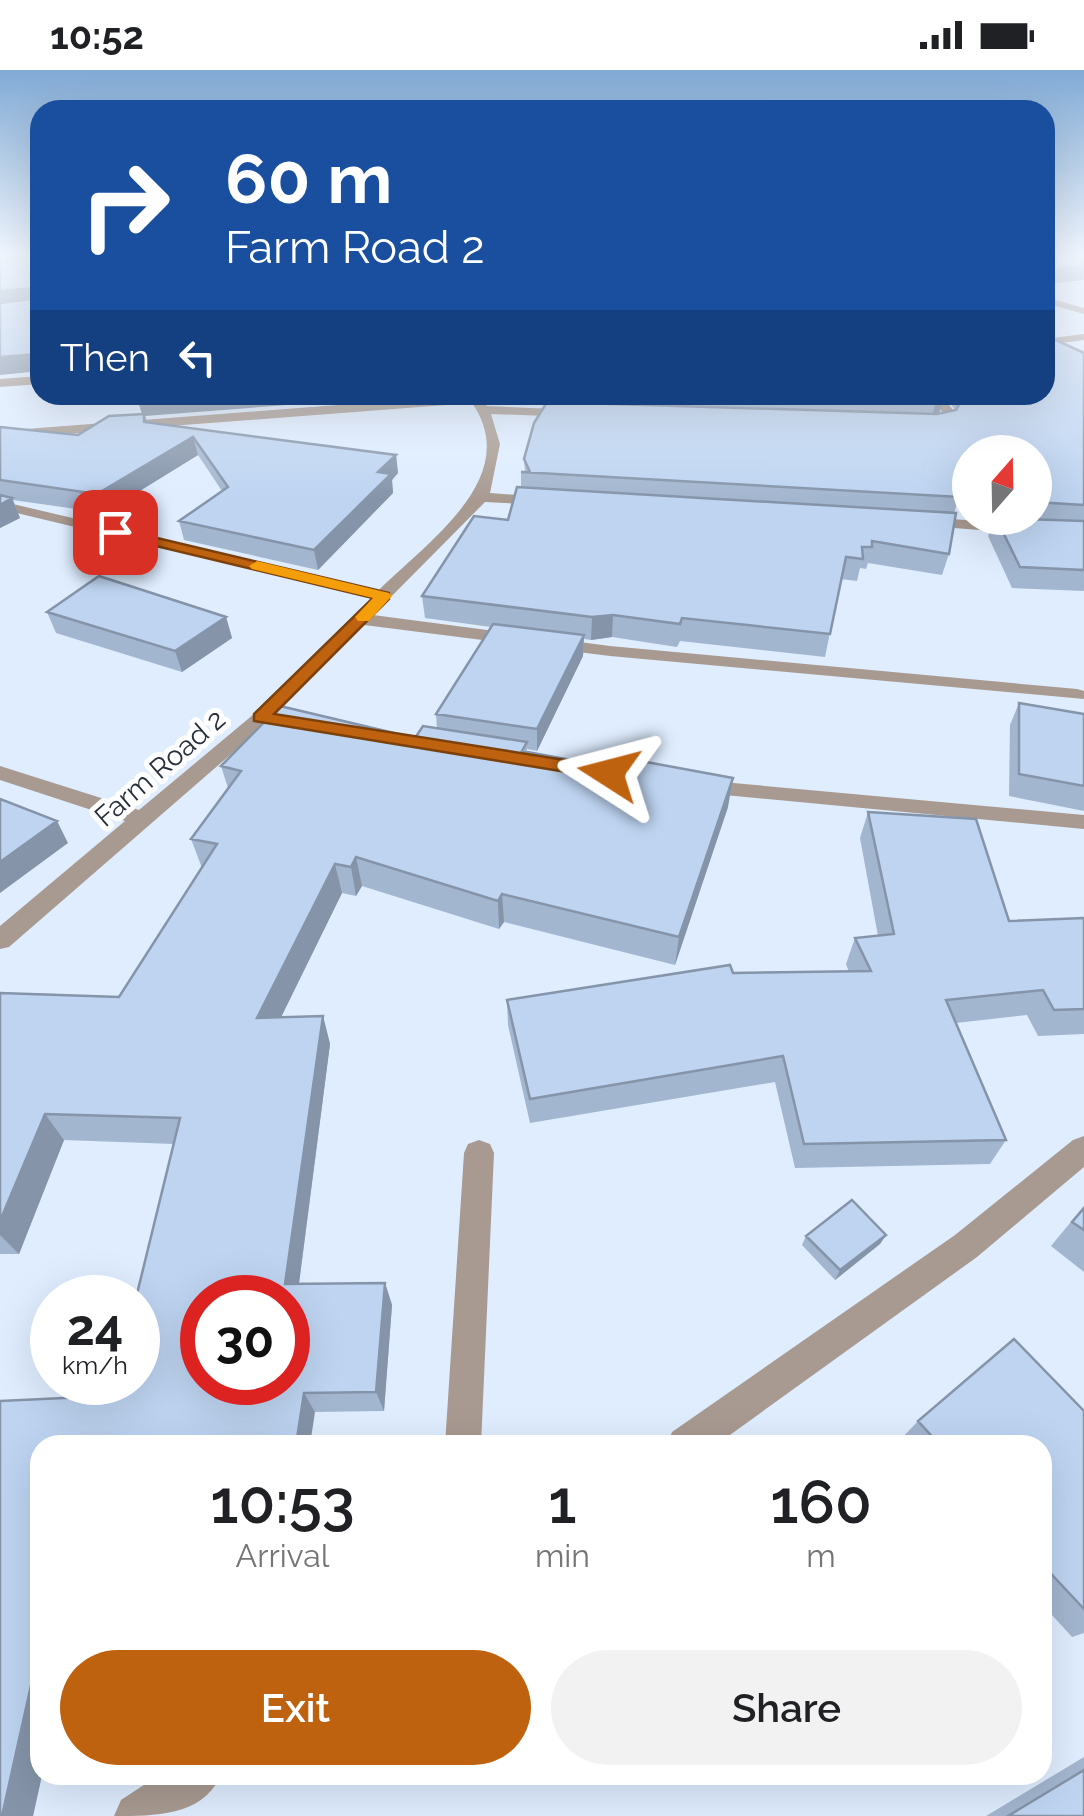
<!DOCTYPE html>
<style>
body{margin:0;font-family:Raleway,sans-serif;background:#f2f2f2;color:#202124;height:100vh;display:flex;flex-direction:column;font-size:38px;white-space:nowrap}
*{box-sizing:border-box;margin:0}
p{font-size:32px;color:#757577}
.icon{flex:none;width:55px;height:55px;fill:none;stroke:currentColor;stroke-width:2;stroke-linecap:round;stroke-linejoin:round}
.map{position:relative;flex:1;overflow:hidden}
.side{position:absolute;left:30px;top:1365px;width:1022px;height:350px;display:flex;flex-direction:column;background:#fff;border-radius:30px;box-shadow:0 10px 40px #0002}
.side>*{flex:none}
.top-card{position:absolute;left:30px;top:30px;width:1025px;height:305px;border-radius:30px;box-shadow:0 10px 40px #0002;background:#1a4fa0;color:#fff;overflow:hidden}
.needle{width:65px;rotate:20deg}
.tools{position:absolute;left:952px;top:365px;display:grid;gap:20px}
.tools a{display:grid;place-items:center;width:100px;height:100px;border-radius:50%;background:#fff;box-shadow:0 10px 40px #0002;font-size:50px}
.speed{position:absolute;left:30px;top:1205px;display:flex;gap:20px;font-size:50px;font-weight:700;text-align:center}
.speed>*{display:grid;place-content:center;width:130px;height:130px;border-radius:50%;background:#fff;box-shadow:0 10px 40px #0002;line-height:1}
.speed small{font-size:25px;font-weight:400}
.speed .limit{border:15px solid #d22;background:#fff;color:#111}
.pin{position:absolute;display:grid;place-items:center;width:85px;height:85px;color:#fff;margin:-42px;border-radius:20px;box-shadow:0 5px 15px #0006}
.me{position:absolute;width:110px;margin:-55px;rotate:279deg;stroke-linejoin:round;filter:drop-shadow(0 0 8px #0008)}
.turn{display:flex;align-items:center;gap:35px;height:210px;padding:0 30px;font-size:45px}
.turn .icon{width:130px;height:130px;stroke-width:2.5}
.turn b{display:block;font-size:70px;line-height:85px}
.then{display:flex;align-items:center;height:95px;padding:0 30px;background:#0003;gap:20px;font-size:38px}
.eta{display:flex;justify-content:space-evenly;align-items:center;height:170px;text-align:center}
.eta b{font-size:60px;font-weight:600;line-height:70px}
.button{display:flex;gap:20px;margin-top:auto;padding:20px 30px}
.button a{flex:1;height:115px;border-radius:60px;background:#bf6210;color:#fff;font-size:40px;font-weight:600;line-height:115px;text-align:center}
.button a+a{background:#f2f2f2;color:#202124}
.status{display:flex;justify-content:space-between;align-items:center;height:70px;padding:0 50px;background:#fff;direction:ltr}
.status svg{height:28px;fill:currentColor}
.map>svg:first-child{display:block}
</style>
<div class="status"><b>10:52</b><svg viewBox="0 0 49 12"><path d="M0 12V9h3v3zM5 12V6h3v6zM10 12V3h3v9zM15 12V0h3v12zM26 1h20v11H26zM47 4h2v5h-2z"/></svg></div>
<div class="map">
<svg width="1084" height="1746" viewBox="0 0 1084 1746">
<rect width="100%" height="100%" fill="#dfedff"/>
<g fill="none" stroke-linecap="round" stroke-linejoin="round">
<path fill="#a89a91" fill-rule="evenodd" d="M 1045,227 L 1084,238 L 1084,244 L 1045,233 Z
M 1084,264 L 1084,270 L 1045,275 L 1045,269 Z
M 40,306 L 40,314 L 0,317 L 0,309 Z
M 466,325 L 478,325 L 487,336 L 577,340 L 573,347 L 491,344 L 500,374 L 490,423 L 546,427 L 553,431 L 546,435 L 485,432 L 373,545 L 610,576 L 1077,619 L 1084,621 L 1084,629 L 610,586 L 364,555 L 268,652 L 9,877 L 0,879 L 0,856 L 125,751 L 0,710 L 0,696 L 139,740 L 254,644 L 371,528 L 0,439 L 0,431 L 379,520 C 426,473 524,407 472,333 L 0,369 L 0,361 Z
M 929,325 L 941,325 L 953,340 L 950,354 L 918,357 L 918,351 L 941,348 L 943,343 Z
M 921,447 L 1084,458 L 1084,468 L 916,455 L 916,449 Z
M 700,710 L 1084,745 L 1084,759 L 692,722 L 692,712 Z
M 1084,1066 L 1084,1097 L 977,1187 L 716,1375 L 667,1375 L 672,1362 L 955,1165 L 1073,1070 Z
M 479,1070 L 490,1074 L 494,1083 L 481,1375 L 445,1375 L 464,1083 L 468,1074 Z
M 159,1705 L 221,1705 C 203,1746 156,1746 114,1746 L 121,1730 Z"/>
</g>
<path fill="#a3b6cf" d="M 1084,283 L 1084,521 L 1012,518 L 988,466 L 994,449 L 980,448 L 1035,448 L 1035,382 L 970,382 L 970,426 L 962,408 L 959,427 L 954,443 L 949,484 L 942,505 L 868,493 L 866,499 L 860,498 L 857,511 L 841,509 L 825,587 L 680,571 L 677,577 L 612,567 L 591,570 L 584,569 L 583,586 L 537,681 L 527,679 L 527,682 L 728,737 L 675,895 L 504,852 L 499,859 L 362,816 L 356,826 L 342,823 L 281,947 L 323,946 L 330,974 L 299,1214 L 385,1213 L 392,1235 L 384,1341 L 315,1342 L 40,1375 L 42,1705 L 33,1746 L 0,1746 L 0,1331 L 106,1326 L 138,1312 L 174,1074 L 64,1070 L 19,1184 L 0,1184 L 0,923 L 119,927 L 202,798 L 191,769 L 228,718 L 221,696 L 415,668 L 437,658 L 436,644 L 491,557 L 425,548 L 422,526 L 508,450 L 521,417 L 521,402 L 525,402 L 524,389 L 557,332 L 557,325 L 943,325 L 939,343 L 955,340 L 945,325 L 1045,325 Z
M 488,325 L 533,325 L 525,331 L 492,332 Z
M 137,328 L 147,352 L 396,385 L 398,403 L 392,410 L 393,423 L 318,500 L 184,470 L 179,451 L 222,421 L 198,385 L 104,443 L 13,430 L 20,448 L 0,458 L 0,357 L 78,365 L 142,344 Z
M 47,542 L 226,547 L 232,568 L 182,602 L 56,563 Z
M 1019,633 L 1084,644 L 1084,741 L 1009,726 L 1010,655 Z
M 868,742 L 1009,851 L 1084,848 L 1084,964 L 1038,966 L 1027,945 L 956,953 L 1006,1070 L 990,1094 L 795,1098 L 775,1012 L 530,1053 L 508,955 L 507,930 L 733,903 L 849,902 L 846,894 L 855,868 L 878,866 L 860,768 Z
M 1084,1136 L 1084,1202 L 1051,1176 Z
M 886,1165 L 880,1174 L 835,1210 L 802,1175 L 806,1166 Z
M 1084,1341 L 1084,1563 L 1072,1567 L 1042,1534 L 1042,1375 L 906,1375 L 901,1369 L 918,1351 Z
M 1084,1687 L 1084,1746 L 986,1746 Z"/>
<path fill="#8594a9" d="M 1084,196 L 1084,210 L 1045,214 L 1045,200 Z
M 35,218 L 40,233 L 0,237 L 0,221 Z
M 40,284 L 40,301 L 0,305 L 0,287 Z
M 183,325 L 417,325 L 145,346 L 150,361 L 143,346 L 137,328 Z
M 944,326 L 939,344 L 932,346 L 937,328 Z
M 193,367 L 198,385 L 104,443 L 97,424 Z
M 396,385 L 398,403 L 392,410 L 393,423 L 318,500 L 314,480 L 378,402 Z
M 12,428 L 20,448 L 0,458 L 0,435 Z
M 613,545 L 612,567 L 591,570 L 592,547 Z
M 226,547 L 232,568 L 182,602 L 175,581 Z
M 584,565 L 583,586 L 537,681 L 537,659 Z
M 733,708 L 728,737 L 675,895 L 679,867 Z
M 57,751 L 68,773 L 0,823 L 0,792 Z
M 356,787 L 362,816 L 356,826 L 351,797 Z
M 335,794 L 342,823 L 267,976 L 257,948 Z
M 502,824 L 504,852 L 499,859 L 498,831 Z
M 323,946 L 330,974 L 296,1236 L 285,1214 Z
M 45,1044 L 64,1070 L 19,1184 L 0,1165 L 0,1151 Z
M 886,1165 L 880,1174 L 835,1210 L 840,1200 Z
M 385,1213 L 392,1235 L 384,1341 L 376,1322 Z
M 304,1323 L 315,1342 L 310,1375 L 296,1375 Z
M 40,1575 L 40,1705 L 42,1705 L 33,1746 L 2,1746 Z"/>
<path fill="#bed4f1" stroke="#8594a9" stroke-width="2.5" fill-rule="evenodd" d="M 0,185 L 40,185 L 40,284 L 0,287 L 0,233 L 39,228 L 35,218 L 0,221 Z
M 1045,185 L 1084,185 L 1084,196 L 1045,200 Z
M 1045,265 L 1084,283 L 1084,435 L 1035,432 L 1035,382 L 970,382 L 970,393 L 966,384 L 959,427 L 521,402 L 530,402 L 524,389 L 534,353 L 547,332 L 937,344 L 956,340 L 964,327 L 963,325 L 1045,325 Z
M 143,325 L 183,325 L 137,328 Z
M 824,325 L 943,325 L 944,326 L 937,328 Z
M 144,344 L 144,352 L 396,385 L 378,402 L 391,404 L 314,480 L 179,451 L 228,417 L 193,367 L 97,424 L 0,410 L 0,357 L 78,365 L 109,346 Z
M 517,417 L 956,443 L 949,484 L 872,471 L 872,477 L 862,477 L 863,489 L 846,487 L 830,564 L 682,548 L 680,554 L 613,545 L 592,547 L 422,526 L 474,446 L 508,450 Z
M 0,425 L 12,428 L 0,435 Z
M 996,448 L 1084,451 L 1084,500 L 1020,497 Z
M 99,506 L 226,547 L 175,581 L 47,542 Z
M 493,554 L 584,565 L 537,659 L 436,644 Z
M 1019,633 L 1084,644 L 1084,716 L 1019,704 Z
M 280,636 L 415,668 L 423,656 L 527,672 L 522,681 L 615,698 L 619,687 L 733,708 L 679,867 L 502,824 L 498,831 L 356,787 L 351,797 L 335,794 L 257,948 L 323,946 L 285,1214 L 385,1213 L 376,1322 L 304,1323 L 296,1375 L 40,1375 L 40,1575 L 2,1746 L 0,1746 L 0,1331 L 106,1326 L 111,1312 L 138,1312 L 136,1228 L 180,1048 L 45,1044 L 0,1151 L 0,923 L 119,927 L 217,774 L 191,769 L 241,701 L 221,696 ZM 202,1228 L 288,1228 L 288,1312 L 202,1312 Z
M 0,729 L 57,751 L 0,792 Z
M 868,742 L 976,749 L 1009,851 L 1084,848 L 1084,939 L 1054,940 L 1043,920 L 946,930 L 1006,1070 L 804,1074 L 783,986 L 530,1029 L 507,930 L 730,895 L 733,903 L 871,901 L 855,868 L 894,864 Z
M 852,1130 L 886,1165 L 840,1200 L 806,1166 Z
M 1084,1138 L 1084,1160 L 1072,1152 Z
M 1014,1269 L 1084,1341 L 1084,1539 L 1042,1494 L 1042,1375 L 940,1375 L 918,1351 Z
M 1084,1700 L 1084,1746 L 1008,1746 Z"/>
<linearGradient id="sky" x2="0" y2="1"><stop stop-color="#81aad5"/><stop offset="0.43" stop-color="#f1f7ff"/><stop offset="1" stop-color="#f1f7ff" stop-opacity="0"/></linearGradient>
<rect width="1084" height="430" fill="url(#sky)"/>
<path fill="#bf6210" stroke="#7c400a" stroke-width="2.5" d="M 115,458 L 389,523 L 389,529 L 274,644 L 609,697 L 619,703 L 609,709 L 254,651 L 254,644 L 373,528 L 110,465 Z"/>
<path fill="#f59e0b" d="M 257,491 L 389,523 L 392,526 L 369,551 L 358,551 L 355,547 L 373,528 L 252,499 L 249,496 Z"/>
<g text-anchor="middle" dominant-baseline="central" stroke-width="10" stroke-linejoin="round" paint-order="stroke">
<g font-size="28" fill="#27303b" stroke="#fff">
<text transform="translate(160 698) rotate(-41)">Farm Road 2</text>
</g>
</g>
</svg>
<div class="tools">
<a><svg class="needle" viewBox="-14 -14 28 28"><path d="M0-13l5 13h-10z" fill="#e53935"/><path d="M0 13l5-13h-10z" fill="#757577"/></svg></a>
</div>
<div class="speed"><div>24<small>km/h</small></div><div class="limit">30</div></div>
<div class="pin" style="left:115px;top:462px;background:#d93025"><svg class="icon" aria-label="arrive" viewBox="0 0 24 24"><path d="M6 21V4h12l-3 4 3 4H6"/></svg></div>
<svg class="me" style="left:609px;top:703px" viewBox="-20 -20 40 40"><path d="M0-17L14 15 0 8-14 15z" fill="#bf6210" stroke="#fff" stroke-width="4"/></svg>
<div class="top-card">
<div class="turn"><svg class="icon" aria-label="right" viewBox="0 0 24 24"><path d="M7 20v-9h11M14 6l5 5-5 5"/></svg><div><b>60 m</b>Farm Road 2</div></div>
<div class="then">Then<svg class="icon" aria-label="left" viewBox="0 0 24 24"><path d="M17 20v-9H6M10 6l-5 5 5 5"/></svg></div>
</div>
<section class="side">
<div class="eta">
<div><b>10:53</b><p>Arrival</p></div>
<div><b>1</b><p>min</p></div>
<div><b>160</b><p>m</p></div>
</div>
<div class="button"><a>Exit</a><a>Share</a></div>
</section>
</div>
